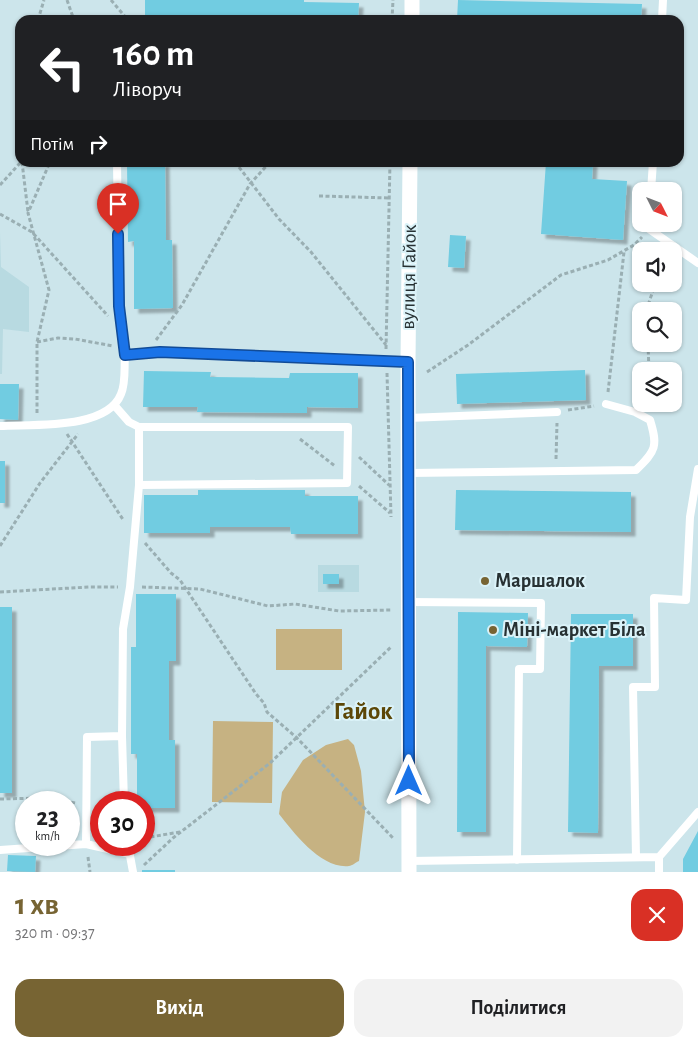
<!DOCTYPE html>
<html lang="uk">
<meta charset="utf-8">
<style>
body{margin:0;font-family:"Alegreya Sans",sans-serif;background:#f2f2f2;color:#202124;height:100vh;display:flex;flex-direction:column;font-size:19px;white-space:nowrap}
*{box-sizing:border-box;margin:0}
p{font-size:16px;color:#757577}
.icon{flex:none;width:28px;height:28px;fill:none;stroke:currentColor;stroke-width:2;stroke-linecap:round;stroke-linejoin:round}
.map{position:relative;height:872px;overflow:hidden}
.details{display:flex;flex-direction:column;background:#fff;flex:1}
.details>*{flex:none}
.guide{position:absolute;left:15px;top:15px;width:669px;height:152px;border-radius:15px;box-shadow:0 1px 4px #0004;background:#202124;color:#fff;overflow:hidden}
.needle{width:32px;rotate:132deg}
.fabs{position:absolute;left:632px;top:182px;display:grid;gap:10px}
.fabs a{display:grid;place-items:center;width:50px;height:50px;border-radius:10px;background:#fff;box-shadow:0 1px 4px #0004;font-size:25px}
.speed{position:absolute;left:15px;top:791px;display:flex;gap:10px;font-size:25px;font-weight:700;text-align:center}
.speed>*{display:grid;place-content:center;width:65px;height:65px;border-radius:50%;background:#fff;box-shadow:0 1px 4px #0004;line-height:1}
.speed small{font-size:12px;font-weight:400}
.speed .limit{border:8px solid #d22;background:#fff;color:#111}
.pin{position:absolute;display:grid;place-items:center;width:42px;height:42px;color:#fff;margin:-51px -21px;border-radius:50% 50% 50% 0;rotate:-45deg;box-shadow:0 0 5px #0007}
.pin .icon{rotate:45deg}
.me{position:absolute;width:55px;margin:-28px;rotate:0deg;stroke-linejoin:round;filter:drop-shadow(0 0 4px #0008)}
.turn{display:flex;align-items:center;gap:18px;height:105px;padding:0 15px;font-size:22px}
.turn .icon{width:65px;height:65px;stroke-width:2.5}
.turn b{display:block;font-size:35px;line-height:42px}
.then{display:flex;align-items:center;height:48px;padding:0 15px;background:#0003;gap:10px;font-size:19px}
.round{display:grid;place-items:center;flex:none;width:52px;height:52px;border-radius:15px;background:#f2f2f2}
.overview{display:flex;align-items:center;justify-content:space-between;height:85px;padding:0 15px}
h1{font-size:30px;font-weight:700;line-height:38px;color:#776433}
.primary-button{display:flex;gap:10px;margin-top:auto;padding:10px 15px}
.primary-button a{flex:1;height:58px;border-radius:15px;background:#776433;color:#fff;font-size:20px;font-weight:700;line-height:58px;text-align:center}
.primary-button a+a{background:#f2f2f2;color:#202124}
.map>svg:first-child{display:block}
</style>
<div class="map">
<svg width="698" height="872" viewBox="0 0 698 872">
<defs>
<filter id="shadow"><feDropShadow dx="4.5" dy="4.5" stdDeviation="1" flood-color="#0004"/></filter>
</defs>
<rect width="100%" height="100%" fill="#cce5eb"/>
<path fill="#b8dae1" d="M 0,232 L 1,267 L 29,287 L 29,332 L 3,329 L 2,374 L 0,374 Z
M 318,565 L 359,565 L 359,592 L 318,592 Z"/>
<path fill="#c6b282" d="M 276,629 L 342,629 L 342,670 L 276,670 Z
M 213,721 L 273,722 L 272,803 L 212,802 Z
M 348,739 L 354,745 L 361,771 L 365,812 L 359,861 C 356,862 352,866 349,866 C 321,869 294,833 279,814 L 282,792 L 303,760 L 326,745 Z"/>
<path fill="#71cce1" filter="url(#shadow)" d="M 145,0 L 304,0 L 304,2 L 359,3 L 358,20 L 145,20 Z
M 458,0 L 642,4 L 641,20 L 457,20 Z
M 127,162 L 165,162 L 166,240 L 172,240 L 173,308 L 134,309 L 134,241 L 128,242 Z
M 546,162 L 593,162 L 592,179 L 627,181 L 623,240 L 541,234 Z
M 450,235 L 466,236 L 464,268 L 448,267 Z
M 585,370 L 586,400 L 457,404 L 456,374 Z
M 144,371 L 211,372 L 210,377 L 289,378 L 290,373 L 358,373 L 358,408 L 307,407 L 307,413 L 197,412 L 198,407 L 143,407 Z
M 0,384 L 19,384 L 18,420 L 0,419 Z
M 0,461 L 5,461 L 5,503 L 0,503 Z
M 198,490 L 305,490 L 305,496 L 358,496 L 358,534 L 291,534 L 290,527 L 210,527 L 210,533 L 144,533 L 144,495 L 198,495 Z
M 456,490 L 631,492 L 631,532 L 455,530 Z
M 323,574 L 339,574 L 339,584 L 323,584 Z
M 136,594 L 176,594 L 176,661 L 169,661 L 169,740 L 175,740 L 175,808 L 144,808 L 144,802 L 137,802 L 137,754 L 131,754 L 131,647 L 136,647 Z
M 0,607 L 12,607 L 12,793 L 0,793 Z
M 458,612 L 528,613 L 527,647 L 486,646 L 486,832 L 457,832 Z
M 571,614 L 633,614 L 633,666 L 599,666 L 598,833 L 568,832 Z
M 698,831 L 698,872 L 683,872 L 683,859 Z
M 8,855 L 36,856 L 35,872 L 7,871 Z
M 142,870 L 175,870 L 175,872 L 142,872 Z"/>
<g fill="none" stroke-linecap="round" stroke-linejoin="round">
<path stroke="#9aafb3" stroke-width="3" stroke-dasharray="4 2.5" stroke-linecap="butt" d="M 67,0 L 74,20
M 111,0 L 128,20
M 38,20 L 44,0
M 392,20 L 393,0
M 22,162 L 28,212
M 235,162 L 279,219 L 311,252 L 386,345
M 0,185 L 21,162
M 319,196 L 389,198
M 0,214 L 32,232 L 108,316
M 648,311 C 647,302 654,293 654,284
M 156,340 L 182,305 L 250,184 L 270,162
M 37,342 L 58,338 L 75,339 L 113,346
M 648,344 L 649,371
M 386,349 L 390,162
M 427,372 L 468,345 L 561,275 L 608,260 L 634,245 L 642,237
M 387,373 L 391,517
M 608,392 L 624,252
M 568,410 L 594,406
M 37,413 L 37,342 L 49,290 L 28,213 L 50,162
M 67,434 L 124,521
M 300,439 L 335,466
M 359,457 L 389,485
M 556,459 L 557,423
M 359,486 L 390,513
M 145,543 L 171,573 L 180,580 L 256,694 L 264,703 L 267,712 L 297,738 L 393,838
M 0,546 L 40,483 L 78,434
M 142,587 L 200,589 L 268,606 L 295,604 L 339,611 L 391,610
M 0,592 L 89,587 L 118,587
M 0,799 L 44,798 L 76,803
M 144,838 L 180,832
M 88,857 L 90,872
M 144,865 L 173,838 L 270,763 L 392,646"/>
<path stroke="#fff" stroke-width="8" d="M 662,20 L 663,0
M 117,162 L 119,306 L 125,355
M 651,191 L 653,162
M 649,224 L 649,229 L 698,263
M 115,406 L 129,422 L 139,427 L 348,427 L 347,483 L 139,485
M 408,418 L 557,412
M 0,426 C 33,424 107,430 121,394 C 126,383 124,367 125,355 L 160,352 L 408,362
M 408,473 L 636,470 C 656,451 658,446 650,420 L 635,412 L 606,404
M 408,602 L 541,603 L 540,669 L 519,669 L 517,860
M 122,736 L 87,737 L 86,844 L 130,854
M 124,802 L 122,736 L 123,629 L 130,587 L 139,485 L 139,427
M 128,845 L 133,872
M 0,850 L 86,844
M 636,857 L 633,687 L 655,687 L 654,598 L 686,600 L 690,517 L 698,469
M 659,857 L 698,812
M 409,861 L 659,857 L 659,872"/>
<path stroke="#fff" stroke-width="15" d="M 412,20 L 412,0
M 409,872 L 408,362 L 410,162"/>
</g>
<g fill="none" stroke-linecap="round" stroke-linejoin="round">
<defs>
<path id="route" d="M 118,234 L 119,306 L 125,355 L 160,352 L 408,362 L 409,781"/>
</defs>
<use href="#route" stroke="#114b97" stroke-width="12"/>
<use href="#route" stroke="#1a73e8" stroke-width="9"/>
</g>
<g fill="#776433" stroke="#daf2f8" stroke-width="2">
<circle cx="485" cy="581" r="5"/>
<circle cx="493" cy="630" r="5"/>
</g>
<g text-anchor="middle" dominant-baseline="central" stroke-width="4" stroke-linejoin="round" paint-order="stroke">
<g font-size="20" fill="#273133" stroke="#daf2f8">
<text transform="translate(409 277) rotate(-89)">вулиця Гайок</text>
</g>
<g font-size="20" font-weight="bold" fill="#273133" stroke="#daf2f8" text-anchor="start">
<text x="495" y="581">Маршалок</text>
<text x="503" y="630">Міні-маркет Біла</text>
</g>
<g font-size="25" font-weight="bold" fill="#5c4707" stroke="#daf2f8">
<text x="363" y="711">Гайок</text>
</g>
</g>
</svg>
<div class="fabs">
<a><svg class="needle" viewBox="-14 -14 28 28"><path d="M0-13l5 13h-10z" fill="#e53935"/><path d="M0 13l5-13h-10z" fill="#757577"/></svg></a>
<a><svg class="icon" aria-label="sound" viewBox="0 0 24 24"><path d="M4 9h4l5-4v14l-5-4H4zM17 9q2 3 0 6"/></svg></a>
<a><svg class="icon" aria-label="search" viewBox="0 0 24 24"><circle cx="10" cy="10" r="6"/><path d="M15 15l6 6"/></svg></a>
<a><svg class="icon" aria-label="layers" viewBox="0 0 24 24"><path d="M12 4l9 5-9 5-9-5zM3 14l9 5 9-5"/></svg></a>
</div>
<div class="speed"><div>23<small>km/h</small></div><div class="limit">30</div></div>
<div class="pin" style="left:118px;top:234px;background:#d93025"><svg class="icon" aria-label="arrive" viewBox="0 0 24 24"><path d="M6 21V4h12l-3 4 3 4H6"/></svg></div>
<svg class="me" style="left:409px;top:781px" viewBox="-20 -20 40 40"><path d="M0-17L14 15 0 8-14 15z" fill="#1a73e8" stroke="#fff" stroke-width="4"/></svg>
<div class="guide">
<div class="turn"><svg class="icon" aria-label="left" viewBox="0 0 24 24"><path d="M17 20v-9H6M10 6l-5 5 5 5"/></svg><div><b>160 m</b>Ліворуч</div></div>
<div class="then">Потім<svg class="icon" aria-label="right" viewBox="0 0 24 24"><path d="M7 20v-9h11M14 6l5 5-5 5"/></svg></div>
</div>
</div>
<section class="details">
<div class="overview"><div><h1>1 хв</h1><p>320 m · 09:37</p></div><a class="round" style="background:#d93025;color:#fff"><svg class="icon" aria-label="close" viewBox="0 0 24 24"><path d="M6 6l12 12M18 6L6 18"/></svg></a></div>
<div class="primary-button"><a>Вихід</a><a>Поділитися</a></div>
</section>
